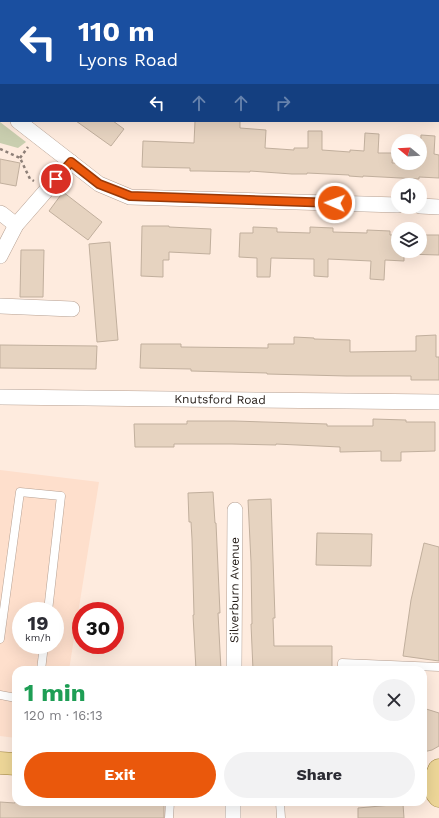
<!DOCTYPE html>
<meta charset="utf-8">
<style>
body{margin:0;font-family:"Work Sans",sans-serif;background:#f2f2f3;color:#2b2b33;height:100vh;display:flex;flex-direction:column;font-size:15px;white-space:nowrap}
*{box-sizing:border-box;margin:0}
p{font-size:13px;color:#7c7c81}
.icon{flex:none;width:22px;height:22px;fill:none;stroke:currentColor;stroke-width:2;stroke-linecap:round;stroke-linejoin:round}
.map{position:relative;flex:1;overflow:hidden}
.side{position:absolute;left:12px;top:666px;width:415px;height:140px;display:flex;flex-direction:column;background:#fff;border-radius:12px;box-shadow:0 4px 16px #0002}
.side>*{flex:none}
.guide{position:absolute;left:0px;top:0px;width:439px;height:122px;box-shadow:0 4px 16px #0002;background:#1a4fa0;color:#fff;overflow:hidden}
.needle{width:26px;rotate:288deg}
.buttons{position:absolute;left:391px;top:134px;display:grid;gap:8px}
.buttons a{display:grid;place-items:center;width:36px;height:36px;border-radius:50%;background:#fff;box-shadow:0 4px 16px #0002;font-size:20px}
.speed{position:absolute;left:12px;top:602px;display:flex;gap:8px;font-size:20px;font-weight:700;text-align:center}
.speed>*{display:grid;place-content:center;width:52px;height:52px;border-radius:50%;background:#fff;box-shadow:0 4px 16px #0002;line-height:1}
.speed small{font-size:10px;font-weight:400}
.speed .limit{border:6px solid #d22;background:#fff;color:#111}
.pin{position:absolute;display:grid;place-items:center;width:34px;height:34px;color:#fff;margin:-17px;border:2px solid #fff;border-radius:50%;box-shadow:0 1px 4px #0007}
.me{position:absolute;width:44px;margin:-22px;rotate:272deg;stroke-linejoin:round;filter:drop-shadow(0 0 3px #0008)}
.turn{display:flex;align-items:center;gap:14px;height:84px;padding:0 12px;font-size:18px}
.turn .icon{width:52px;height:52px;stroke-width:2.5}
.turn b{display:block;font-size:28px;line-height:34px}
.lanes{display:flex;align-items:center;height:38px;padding:0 12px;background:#0003;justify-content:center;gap:20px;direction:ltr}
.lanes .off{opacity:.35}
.round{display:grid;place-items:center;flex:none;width:42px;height:42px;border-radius:21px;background:#f2f2f3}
.overview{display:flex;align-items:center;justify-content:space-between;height:68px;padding:0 12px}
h1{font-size:24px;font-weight:700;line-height:30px;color:#1e9e55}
.primary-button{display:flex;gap:8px;margin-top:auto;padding:8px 12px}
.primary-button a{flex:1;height:46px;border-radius:24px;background:#ea580c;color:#fff;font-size:16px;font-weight:700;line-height:46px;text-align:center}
.primary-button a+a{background:#f2f2f3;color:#2b2b33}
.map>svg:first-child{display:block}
</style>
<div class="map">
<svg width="439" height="818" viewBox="0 0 439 818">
<rect width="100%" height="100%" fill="#feebde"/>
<path fill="#fedfcc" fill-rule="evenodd" d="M 0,470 L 99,482 L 69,670 L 16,670 L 16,738 L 0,736 ZM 21,611 L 55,611 L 55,645 L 21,645 Z"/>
<path fill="#c9ceaf" d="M 0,122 L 26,142 L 18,148 L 0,143 Z"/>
<path fill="#e6d3c0" stroke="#c1af9d" d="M 76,121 L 113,121 L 124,129 L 111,146 Z
M 195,121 L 240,121 L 240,128 L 266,130 L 265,148 L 294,150 L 294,148 L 308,148 L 308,131 L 322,131 L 322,150 L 350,152 L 350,150 L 364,151 L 365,133 L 379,134 L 378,153 L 393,153 L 392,163 L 420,163 L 421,135 L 435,136 L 434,154 L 439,155 L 439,178 L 419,177 L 419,179 L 363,176 L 363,177 L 349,176 L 349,175 L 307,173 L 307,174 L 292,174 L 250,171 L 250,172 L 200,171 L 190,171 L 190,168 L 142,167 L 143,141 L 194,143 Z
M 0,159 L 20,163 L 16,186 L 0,183 Z
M 63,192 L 102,222 L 88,240 L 49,211 Z
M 142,226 L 169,226 L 169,227 L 211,229 L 210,254 L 169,252 L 169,260 L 163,260 L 163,277 L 141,276 Z
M 253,227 L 277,228 L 277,232 L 310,233 L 310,227 L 333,228 L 333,232 L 367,233 L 367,230 L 390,231 L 390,235 L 398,235 L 398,251 L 420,251 L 420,235 L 439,235 L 439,255 L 404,254 L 404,261 L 385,260 L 384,280 L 370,279 L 371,261 L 328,259 L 328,277 L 314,276 L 314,259 L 271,258 L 270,277 L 257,277 L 257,258 L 239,257 L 240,233 L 253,233 Z
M 110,242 L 118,340 L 97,342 L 89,244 Z
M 21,250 L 44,250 L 43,297 L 20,297 Z
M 436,335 L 436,357 L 439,357 L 439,380 L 411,380 L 411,376 L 347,376 L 267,374 L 267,373 L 191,371 L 191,369 L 140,368 L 141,344 L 181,344 L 181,347 L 268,348 L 268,344 L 294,344 L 294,337 L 314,338 L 314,339 L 350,340 L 350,352 L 416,351 L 416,336 Z
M 0,345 L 97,346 L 96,369 L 0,368 Z
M 373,419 L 406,420 L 406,422 L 435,422 L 435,451 L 401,452 L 401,461 L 381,461 L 381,451 L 340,452 L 340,447 L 276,444 L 276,445 L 232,444 L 174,444 L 174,447 L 135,447 L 134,424 L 187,424 L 187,421 L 234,421 L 327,424 L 327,426 L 373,426 Z
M 213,492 L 215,523 L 216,523 L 220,613 L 218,613 L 221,670 L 196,670 L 193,615 L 194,615 L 192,539 L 191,522 L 189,522 L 188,493 Z
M 271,499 L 275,618 L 273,618 L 274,646 L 332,646 L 332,670 L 253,670 L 251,624 L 252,624 L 251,562 L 248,500 Z
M 317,533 L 372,534 L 371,566 L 316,565 Z
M 424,543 L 439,547 L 439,661 L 403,656 L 411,600 Z
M 423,708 L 439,713 L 439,746 L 432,750 L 423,752 Z
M 0,802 L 15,803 L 15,802 L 164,802 L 164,818 L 0,818 Z
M 403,804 L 404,818 L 358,818 L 358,808 Z"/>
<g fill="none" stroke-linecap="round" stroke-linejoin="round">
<defs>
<path id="lane" d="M 241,1 L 242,0
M 0,639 L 20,492 L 61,496 L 48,611
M 41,670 L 44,645
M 342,670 L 342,663 L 439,667
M 0,695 L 16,698
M 280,802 L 281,818
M 169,818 L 170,802"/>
<g id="street">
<path d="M 307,0 L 336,1"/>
<path d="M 28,1 L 28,0"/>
<path d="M 438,5 L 439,4"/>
<path d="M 0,46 L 1,45"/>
<path d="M 0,107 L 1,108"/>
<path d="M 18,121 L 99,184 L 130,197 L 398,205"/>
<path d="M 420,206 L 439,207"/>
<path d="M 0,213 L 2,214 L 16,225"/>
<path d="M 0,256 L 16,225 L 71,162"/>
<path d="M 0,306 L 72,309"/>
<path id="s1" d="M 0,397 L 439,402"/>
<path id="s2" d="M 234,670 L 235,510"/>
<path d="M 233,818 L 233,802"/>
</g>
<path id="primary" d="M 0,763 L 16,764
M 439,770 C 435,779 432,788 439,796"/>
</defs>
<use href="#lane" stroke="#b6a092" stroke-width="9"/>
<use href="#street" stroke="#b6a092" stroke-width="16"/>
<use href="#primary" stroke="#9f843e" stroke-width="23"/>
<path stroke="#8d7f77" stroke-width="2.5" stroke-dasharray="3 3" stroke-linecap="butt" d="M 0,149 L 20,158 L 30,179 L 34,181
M 20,158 L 28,147"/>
<use href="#lane" stroke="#fff" stroke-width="8"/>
<use href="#street" stroke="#fff" stroke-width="15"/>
<use href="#primary" stroke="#eed798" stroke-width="22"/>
</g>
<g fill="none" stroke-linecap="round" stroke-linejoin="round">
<defs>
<path id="route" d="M 56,179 L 71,162 L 99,184 L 130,196 L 335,203"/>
</defs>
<use href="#route" stroke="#983908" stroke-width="10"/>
<use href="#route" stroke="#ea580c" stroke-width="7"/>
</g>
<g text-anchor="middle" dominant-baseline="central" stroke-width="3" stroke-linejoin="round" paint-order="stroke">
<g font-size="12" fill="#231b16" stroke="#fff">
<text stroke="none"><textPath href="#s1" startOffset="220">Knutsford Road</textPath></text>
<text stroke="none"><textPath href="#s2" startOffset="80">Silverburn Avenue</textPath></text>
</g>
</g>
</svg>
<div class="buttons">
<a><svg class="needle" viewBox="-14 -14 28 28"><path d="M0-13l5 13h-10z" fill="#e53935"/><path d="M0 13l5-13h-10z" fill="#7c7c81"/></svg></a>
<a><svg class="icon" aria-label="sound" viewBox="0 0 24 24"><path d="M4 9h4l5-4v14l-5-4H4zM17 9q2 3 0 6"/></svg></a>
<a><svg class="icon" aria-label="layers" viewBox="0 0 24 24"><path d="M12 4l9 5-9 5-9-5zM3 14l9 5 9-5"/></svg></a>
</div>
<div class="speed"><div>19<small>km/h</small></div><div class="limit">30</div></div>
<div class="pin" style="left:56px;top:179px;background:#d93025"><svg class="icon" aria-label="arrive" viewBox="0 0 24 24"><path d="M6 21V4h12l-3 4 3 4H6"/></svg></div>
<svg class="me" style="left:335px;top:203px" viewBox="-20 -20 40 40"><circle r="17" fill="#ea580c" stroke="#fff" stroke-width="3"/><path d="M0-11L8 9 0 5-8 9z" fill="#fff"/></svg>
<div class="guide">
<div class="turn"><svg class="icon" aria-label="left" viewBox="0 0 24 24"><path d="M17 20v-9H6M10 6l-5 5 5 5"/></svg><div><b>110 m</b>Lyons Road</div></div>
<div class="lanes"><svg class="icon" aria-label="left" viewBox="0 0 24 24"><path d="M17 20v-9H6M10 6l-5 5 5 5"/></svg><svg class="icon off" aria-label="ahead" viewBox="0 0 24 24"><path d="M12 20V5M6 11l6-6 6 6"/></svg><svg class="icon off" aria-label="ahead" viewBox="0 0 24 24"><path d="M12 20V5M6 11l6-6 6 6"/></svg><svg class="icon off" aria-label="right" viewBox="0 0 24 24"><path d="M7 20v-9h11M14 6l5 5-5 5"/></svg></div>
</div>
<section class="side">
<div class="overview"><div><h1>1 min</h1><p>120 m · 16:13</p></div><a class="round"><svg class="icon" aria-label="close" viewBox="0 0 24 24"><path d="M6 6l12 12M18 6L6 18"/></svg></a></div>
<div class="primary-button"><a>Exit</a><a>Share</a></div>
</section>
</div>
